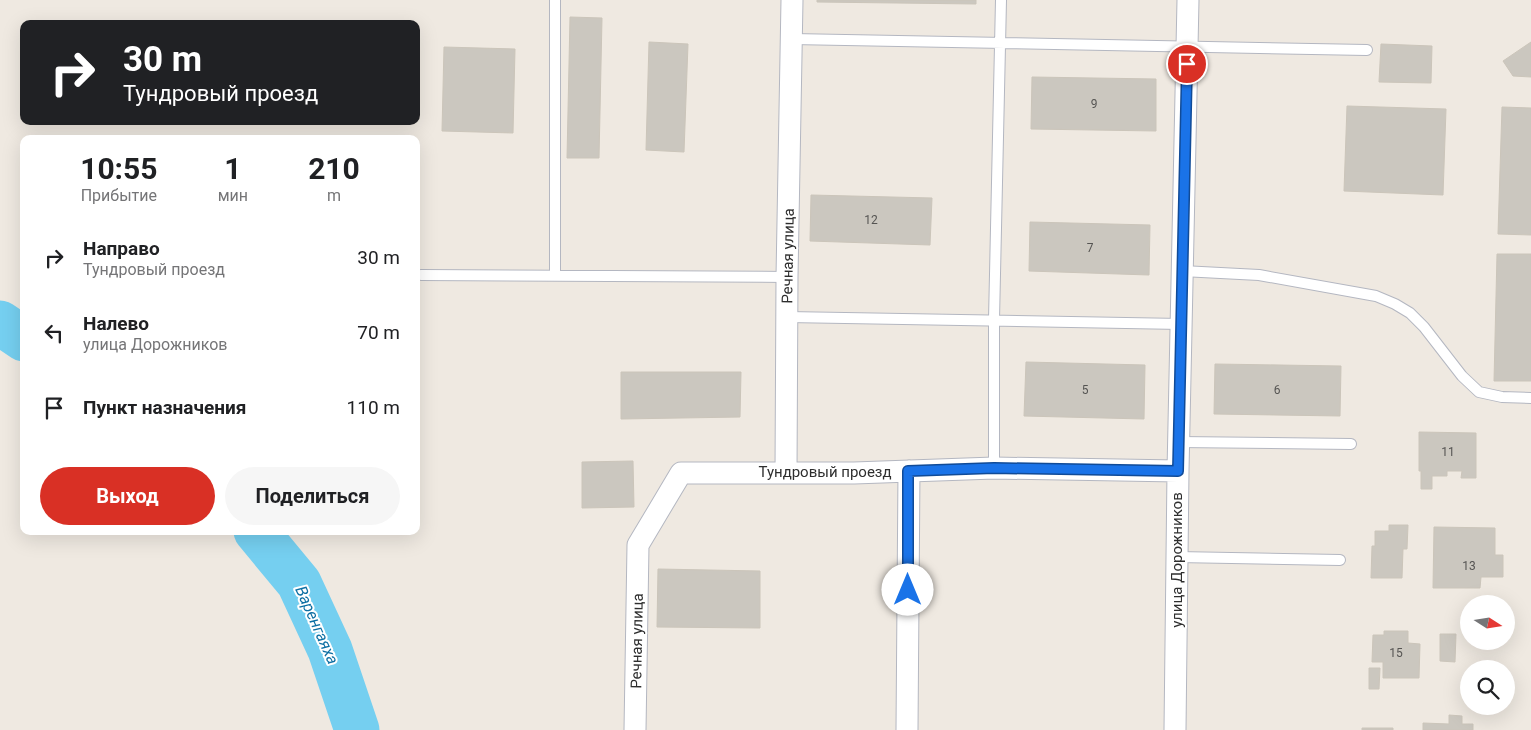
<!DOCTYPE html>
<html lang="ru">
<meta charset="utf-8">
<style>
body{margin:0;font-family:Roboto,sans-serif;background:#f6f6f6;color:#202124;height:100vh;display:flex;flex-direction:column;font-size:19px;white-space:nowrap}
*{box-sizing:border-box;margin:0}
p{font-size:16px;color:#757577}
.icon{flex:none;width:28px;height:28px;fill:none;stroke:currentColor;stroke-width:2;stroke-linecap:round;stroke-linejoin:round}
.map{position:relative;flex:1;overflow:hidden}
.sheet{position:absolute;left:20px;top:135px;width:400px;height:400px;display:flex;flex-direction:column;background:#fff;border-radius:10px;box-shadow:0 5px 20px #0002}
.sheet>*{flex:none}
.hud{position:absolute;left:20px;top:20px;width:400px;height:105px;border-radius:10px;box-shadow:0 5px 20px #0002;background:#202124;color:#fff;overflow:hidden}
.needle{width:32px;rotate:102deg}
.tools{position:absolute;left:1460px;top:595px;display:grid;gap:10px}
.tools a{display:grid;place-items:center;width:55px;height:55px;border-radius:50%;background:#fff;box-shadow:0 5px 20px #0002;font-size:25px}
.pin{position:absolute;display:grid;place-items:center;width:42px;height:42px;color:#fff;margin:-21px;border:2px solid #fff;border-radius:50%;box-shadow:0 1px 5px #0007}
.me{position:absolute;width:55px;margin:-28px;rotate:0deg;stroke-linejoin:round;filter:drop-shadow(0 0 4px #0008)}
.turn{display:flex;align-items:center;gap:18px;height:105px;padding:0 20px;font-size:22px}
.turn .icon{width:65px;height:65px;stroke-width:2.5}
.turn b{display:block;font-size:35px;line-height:42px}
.eta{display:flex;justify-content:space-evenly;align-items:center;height:85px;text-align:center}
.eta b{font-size:30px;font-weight:700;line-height:35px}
.action{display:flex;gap:10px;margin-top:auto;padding:10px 20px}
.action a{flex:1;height:58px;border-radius:30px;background:#d93025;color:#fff;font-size:20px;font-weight:700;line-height:58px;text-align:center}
.action a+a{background:#f6f6f6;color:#202124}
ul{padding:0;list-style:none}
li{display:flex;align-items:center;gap:15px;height:75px;padding:0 20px}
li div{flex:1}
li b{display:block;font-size:19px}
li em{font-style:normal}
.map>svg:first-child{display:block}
</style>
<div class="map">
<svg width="1531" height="730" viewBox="0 0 1531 730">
<rect width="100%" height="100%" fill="#efe9e1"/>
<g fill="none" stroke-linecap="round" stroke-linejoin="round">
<path stroke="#75cff0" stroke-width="45" d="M 0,323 L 24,339
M 256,531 L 299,583 L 330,650 L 357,730"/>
</g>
<path fill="#cbc7bf" stroke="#cbc5ba" d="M 817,0 L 976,0 L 976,4 L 817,2 Z
M 570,17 L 602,18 L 599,158 L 567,158 Z
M 649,42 L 688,44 L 684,152 L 646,150 Z
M 1531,42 L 1531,77 L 1513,76 L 1503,61 Z
M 1381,44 L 1432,46 L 1431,83 L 1379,82 Z
M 444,47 L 515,49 L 513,133 L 442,131 Z
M 1032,77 L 1156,79 L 1156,131 L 1031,129 Z
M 1347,106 L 1446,109 L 1443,195 L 1344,191 Z
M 1502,107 L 1531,108 L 1531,235 L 1498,234 Z
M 811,195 L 932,198 L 930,245 L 810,241 Z
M 1030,222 L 1150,225 L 1149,275 L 1029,271 Z
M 1497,254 L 1531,254 L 1531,381 L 1494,381 Z
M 1026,362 L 1145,365 L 1144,419 L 1024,416 Z
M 1215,364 L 1341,366 L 1340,416 L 1214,414 Z
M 621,372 L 741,372 L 740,417 L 621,419 Z
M 1419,432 L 1476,433 L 1476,478 L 1461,478 L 1462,471 L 1447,471 L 1447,476 L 1432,476 L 1432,489 L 1421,489 L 1421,471 L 1419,471 Z
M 633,461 L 634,507 L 582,508 L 582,462 Z
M 1389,525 L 1408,525 L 1407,549 L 1403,549 L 1402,578 L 1371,578 L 1372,546 L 1375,546 L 1375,531 L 1389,531 Z
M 1434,527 L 1495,528 L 1495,555 L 1503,555 L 1503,577 L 1481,577 L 1480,588 L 1433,588 Z
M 658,569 L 760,571 L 760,628 L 657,627 Z
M 1384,631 L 1408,631 L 1408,643 L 1420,644 L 1419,678 L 1383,678 L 1383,662 L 1372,662 L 1373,635 L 1384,635 Z
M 1440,634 L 1456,634 L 1455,662 L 1440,661 Z
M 1369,668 L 1380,668 L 1379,689 L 1369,689 Z
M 1449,715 L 1462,716 L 1462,724 L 1473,724 L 1473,730 L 1423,730 L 1423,723 L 1449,724 Z
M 1362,728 L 1393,728 L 1393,730 L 1362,730 Z"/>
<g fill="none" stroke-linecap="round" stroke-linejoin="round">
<defs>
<path id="service" d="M 555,0 L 555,275
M 792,39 L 1367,50
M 1182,271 L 1259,275 L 1376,296 L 1395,304 L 1410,313 L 1424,327 L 1462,376 L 1479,392 L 1502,397 L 1531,398
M 421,275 L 787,277
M 787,317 L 1181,324
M 1178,442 L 1351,444
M 994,468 L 994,320 L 1001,0
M 1177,557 L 1340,560"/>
<path id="minor" d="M 786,472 L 787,277 L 792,0
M 635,730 L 638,545 L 681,473 L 854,473 L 994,468 L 1178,471
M 907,730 L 909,471
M 1175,730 L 1178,471 L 1188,0"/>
</defs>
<use href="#service" stroke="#b4b7c1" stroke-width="12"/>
<use href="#minor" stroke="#b4b7c1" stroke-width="23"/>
<use href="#service" stroke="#fff" stroke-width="10"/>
<use href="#minor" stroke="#fff" stroke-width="21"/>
</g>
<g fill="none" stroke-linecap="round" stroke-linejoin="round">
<defs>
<path id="route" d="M 908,590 L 908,471 L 994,468 L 1178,471 L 1187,64"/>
</defs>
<use href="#route" stroke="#114b97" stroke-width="12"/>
<use href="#route" stroke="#1a73e8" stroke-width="9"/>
</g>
<g text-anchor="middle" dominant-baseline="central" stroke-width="4" stroke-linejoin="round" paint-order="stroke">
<g font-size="12" fill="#555452">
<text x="1094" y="104">9</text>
<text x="871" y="220">12</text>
<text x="1090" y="248">7</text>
<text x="1085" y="390">5</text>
<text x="1277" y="390">6</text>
<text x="1448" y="452">11</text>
<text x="1469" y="566">13</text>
<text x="1396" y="653">15</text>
</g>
<g font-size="15" fill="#2e2e2e" stroke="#fff">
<text transform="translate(788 256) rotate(-89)">Речная улица</text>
<text x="825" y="472">Тундровый проезд</text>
<text transform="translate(1177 560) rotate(-90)">улица Дорожников</text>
<text transform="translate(637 641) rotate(-89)">Речная улица</text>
</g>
<g font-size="16" font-style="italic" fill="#0d6fa3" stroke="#fff">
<text transform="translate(317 625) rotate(66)">Варенгаяха</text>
</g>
</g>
</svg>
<div class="tools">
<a><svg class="needle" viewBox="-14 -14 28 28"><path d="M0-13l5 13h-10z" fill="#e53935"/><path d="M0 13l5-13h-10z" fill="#757577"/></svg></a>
<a><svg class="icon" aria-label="search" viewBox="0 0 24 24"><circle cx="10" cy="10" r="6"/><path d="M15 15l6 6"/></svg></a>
</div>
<div class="pin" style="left:1187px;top:64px;background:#d93025"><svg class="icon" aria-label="arrive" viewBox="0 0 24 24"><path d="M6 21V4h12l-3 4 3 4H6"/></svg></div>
<svg class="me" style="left:908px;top:590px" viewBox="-20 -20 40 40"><circle r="19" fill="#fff"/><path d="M0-13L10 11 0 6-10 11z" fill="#1a73e8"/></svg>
<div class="hud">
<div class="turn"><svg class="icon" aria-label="right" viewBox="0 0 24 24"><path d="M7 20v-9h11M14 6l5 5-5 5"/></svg><div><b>30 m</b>Тундровый проезд</div></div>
</div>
<section class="sheet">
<div class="eta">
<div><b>10:55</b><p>Прибытие</p></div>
<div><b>1</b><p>мин</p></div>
<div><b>210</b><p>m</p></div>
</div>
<ul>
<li><svg class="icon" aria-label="right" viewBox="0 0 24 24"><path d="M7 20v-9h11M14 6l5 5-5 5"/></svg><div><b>Направо</b><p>Тундровый проезд</p></div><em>30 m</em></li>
<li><svg class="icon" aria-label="left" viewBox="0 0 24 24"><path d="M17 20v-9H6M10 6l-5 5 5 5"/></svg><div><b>Налево</b><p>улица Дорожников</p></div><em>70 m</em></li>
<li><svg class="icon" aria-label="arrive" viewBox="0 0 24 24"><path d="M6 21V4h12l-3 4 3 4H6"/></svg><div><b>Пункт назначения</b></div><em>110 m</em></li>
</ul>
<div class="action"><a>Выход</a><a>Поделиться</a></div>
</section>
</div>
